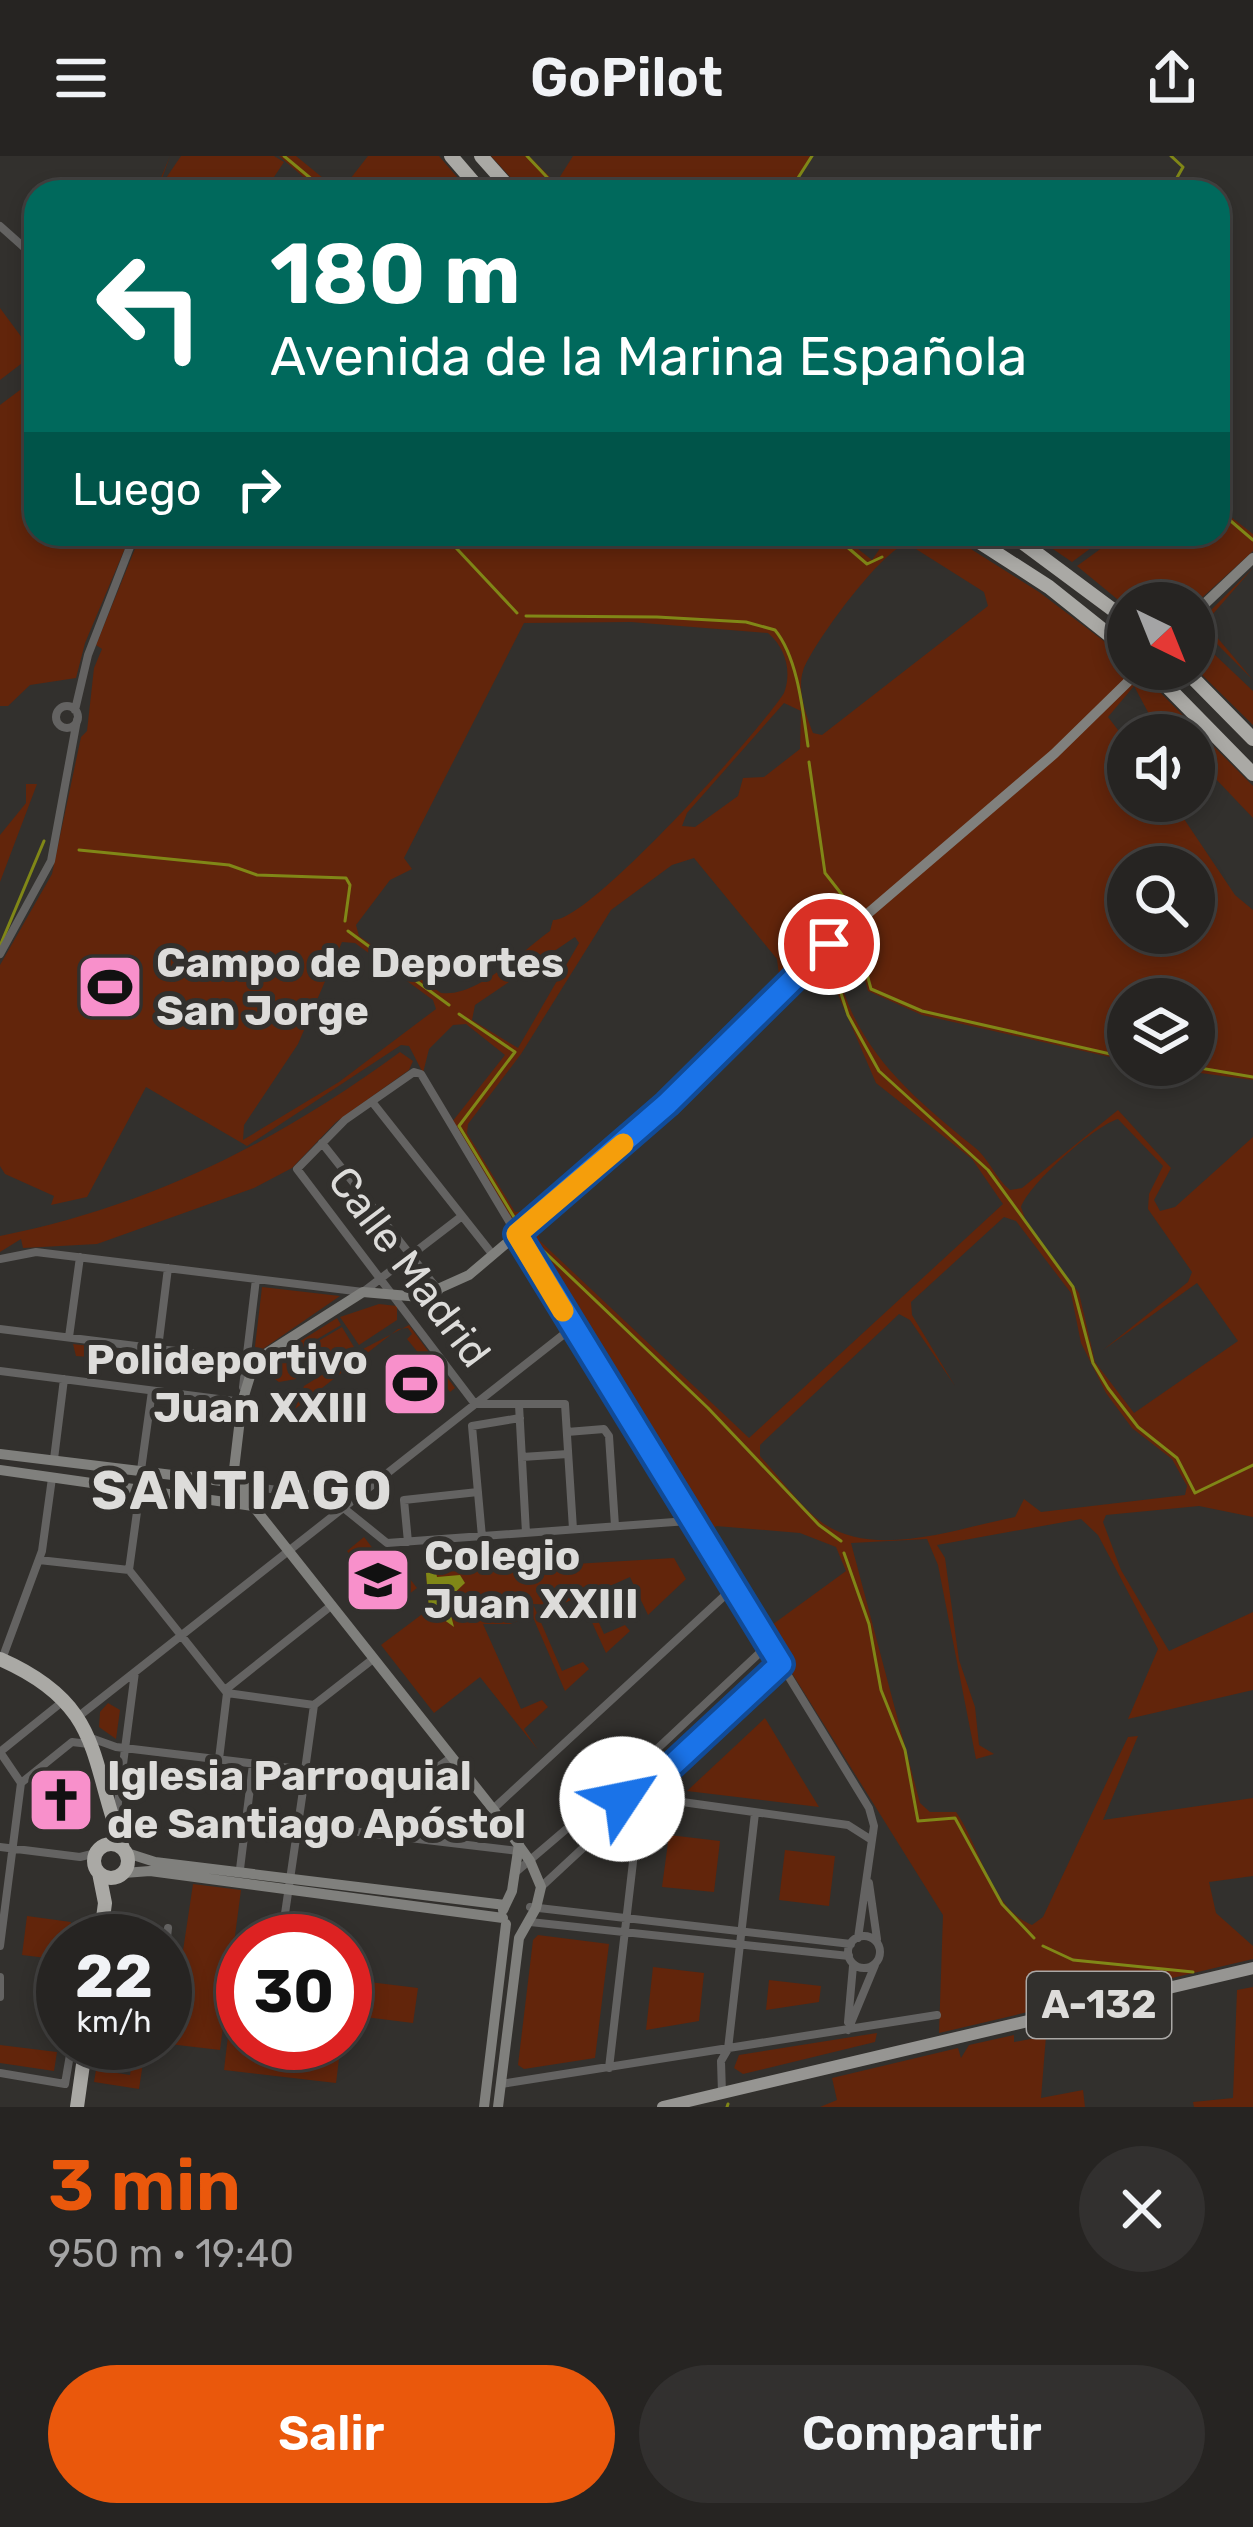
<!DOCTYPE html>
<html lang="es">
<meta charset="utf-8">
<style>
body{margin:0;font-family:Rubik,sans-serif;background:#32302f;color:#f1f3f6;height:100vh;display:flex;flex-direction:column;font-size:45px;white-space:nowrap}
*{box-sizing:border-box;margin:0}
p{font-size:39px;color:#a4a4a5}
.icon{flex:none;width:66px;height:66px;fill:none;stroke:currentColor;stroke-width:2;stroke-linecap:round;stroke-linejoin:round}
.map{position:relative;height:1951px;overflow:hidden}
.panel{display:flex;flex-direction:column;background:#262422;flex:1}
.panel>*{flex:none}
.banner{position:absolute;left:24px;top:24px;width:1206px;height:366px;border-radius:36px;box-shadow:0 6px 18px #0003,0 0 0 3px #424140;background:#00695c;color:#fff;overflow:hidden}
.needle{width:78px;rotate:137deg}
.controls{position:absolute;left:1107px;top:426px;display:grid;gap:24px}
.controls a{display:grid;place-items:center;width:108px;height:108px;border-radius:50%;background:#262422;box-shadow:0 6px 18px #0003,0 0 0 3px #424140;font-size:60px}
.speed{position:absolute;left:36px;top:1758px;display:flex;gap:24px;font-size:60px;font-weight:700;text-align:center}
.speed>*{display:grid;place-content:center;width:156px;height:156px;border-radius:50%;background:#262422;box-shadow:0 6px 18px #0003,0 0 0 3px #424140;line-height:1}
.speed small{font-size:30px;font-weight:400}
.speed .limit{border:18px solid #d22;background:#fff;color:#111}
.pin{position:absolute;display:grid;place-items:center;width:102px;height:102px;color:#fff;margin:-51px;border:6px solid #fff;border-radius:50%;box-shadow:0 3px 12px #0007}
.me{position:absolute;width:132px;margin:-66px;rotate:56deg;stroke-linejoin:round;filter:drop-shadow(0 0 9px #0008)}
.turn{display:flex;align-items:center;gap:42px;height:252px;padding:0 48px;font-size:54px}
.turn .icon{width:156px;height:156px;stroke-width:2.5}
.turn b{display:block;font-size:84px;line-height:102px}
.then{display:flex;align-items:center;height:114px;padding:0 48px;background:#0003;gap:24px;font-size:45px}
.round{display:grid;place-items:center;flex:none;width:126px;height:126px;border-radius:63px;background:#32302f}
.summary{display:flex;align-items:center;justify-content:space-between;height:204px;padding:0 48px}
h1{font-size:72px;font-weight:600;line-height:90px;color:#ea580c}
.button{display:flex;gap:24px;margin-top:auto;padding:24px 48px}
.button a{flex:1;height:138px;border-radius:72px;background:#ea580c;color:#fff;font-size:48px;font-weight:600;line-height:138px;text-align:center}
.button a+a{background:#32302f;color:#f1f3f6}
header{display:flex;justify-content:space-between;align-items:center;height:156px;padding:0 48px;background:#262422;font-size:54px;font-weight:600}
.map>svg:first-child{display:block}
</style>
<header><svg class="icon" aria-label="menu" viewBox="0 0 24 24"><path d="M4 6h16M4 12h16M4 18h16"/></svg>GoPilot<svg class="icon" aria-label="share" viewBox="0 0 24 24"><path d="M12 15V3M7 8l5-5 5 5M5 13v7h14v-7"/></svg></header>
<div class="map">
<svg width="1253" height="1951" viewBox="0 0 1253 1951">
<rect width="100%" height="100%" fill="#32302d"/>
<path fill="#62250b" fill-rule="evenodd" d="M 170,0 L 158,34 L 181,0 L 274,0 L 284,6 L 264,36 L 155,36 Z
M 279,0 L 296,0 L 340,36 L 368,0 L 439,0 L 470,36 L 321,36 Z
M 491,0 L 529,0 L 556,27 L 573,0 L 811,0 L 788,36 L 524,36 Z
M 0,152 L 34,198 L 0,224 Z
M 36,222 L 36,378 L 131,378 L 85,487 L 76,522 L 30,529 L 8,550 L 0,550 L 0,249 Z
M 1218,351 L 1253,378 L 1253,395 L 1194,449 L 1128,447 L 1128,452 L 1077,410 L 1121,378 L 1218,378 Z
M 141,378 L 839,378 L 872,404 L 890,378 L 947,378 L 1039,436 L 1121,498 L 1128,513 L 1137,513 L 1253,630 L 1253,662 L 1194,600 L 1194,579 L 1172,579 L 1149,558 L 1134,530 L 1108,561 L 1128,587 L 1128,645 L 1172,645 L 1235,739 L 1253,754 L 1253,924 L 1140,909 L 1194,909 L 1194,843 L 1128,843 L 1128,905 L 922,859 L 868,835 L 856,792 L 846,790 L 836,803 C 849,888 911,940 973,990 C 989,1002 995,1022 1010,1034 L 1022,1032 L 1118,954 L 1171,1012 L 1154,1044 L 1160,1055 L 1175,1051 L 1253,981 L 1253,1361 L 1199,1350 L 1106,1359 L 1103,1366 L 1121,1414 L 1169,1495 L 1253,1456 L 1253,1534 L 1128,1563 L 1158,1493 L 1098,1379 L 1081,1363 L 937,1389 L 945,1402 L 959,1504 L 975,1551 L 979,1589 L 994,1598 L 976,1603 L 938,1409 L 927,1383 L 851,1387 L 920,1647 L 930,1656 L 956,1656 C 980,1690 991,1753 1032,1769 L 1043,1761 L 1128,1581 L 1138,1580 L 1103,1664 L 1253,1642 L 1253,1720 L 1209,1726 L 1216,1757 L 1253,1790 L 1253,1803 L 939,1877 L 943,1759 L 765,1474 L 846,1415 L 836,1391 L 800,1377 L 716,1370 L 713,1374 L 685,1354 L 452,966 L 505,899 L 466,868 L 453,869 L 429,893 L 423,917 L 409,890 L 401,889 L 247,990 L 146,931 L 87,1041 L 51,1049 L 54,1040 L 5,1018 L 0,1010 L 0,809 L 52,718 L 81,581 L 87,575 L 94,512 L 102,493 L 96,489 ZM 908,388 L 984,436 L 988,450 L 822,579 L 813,577 C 806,559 797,534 803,515 C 811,490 885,389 908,388 ZM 631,466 L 768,477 C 786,492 792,516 784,537 C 761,574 588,767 553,764 L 550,775 C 522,795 477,842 441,837 L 359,780 L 356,769 L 390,724 L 412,713 L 404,702 L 524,467 ZM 784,547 L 801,555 L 800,593 L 764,621 L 743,622 L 738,640 L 695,671 L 682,670 L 687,657 ZM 694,702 L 777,803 L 779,819 L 663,941 L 528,1055 L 515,1056 L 467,977 L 468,968 L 521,898 L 611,754 L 672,709 ZM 1128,711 L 1194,711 L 1194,777 L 1128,777 ZM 575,781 L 579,787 L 518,892 L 472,864 L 475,849 ZM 342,786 L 355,787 L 433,844 L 436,853 L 339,926 L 243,984 L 244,969 L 298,888 ZM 824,806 L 876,927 L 972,1003 L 1003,1048 L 749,1282 L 540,1085 L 537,1071 L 643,982 ZM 1118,963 L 1163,1010 L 1149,1038 L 1148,1053 L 1192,1116 L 1188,1126 L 1103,1194 L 1197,1127 L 1238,1185 L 1134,1257 L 1095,1206 L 1079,1137 L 1027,1068 L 1021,1051 C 1030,1027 1094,970 1118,963 ZM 1004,1061 L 1016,1065 L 1071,1137 L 1081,1187 L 1106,1237 L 1132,1272 L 1172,1303 L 1187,1330 L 1185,1339 L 1041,1356 L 1024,1343 L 1015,1361 C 958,1372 877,1403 824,1368 C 800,1351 780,1321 760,1300 L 760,1289 L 899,1158 L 910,1164 L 955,1230 L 912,1159 L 911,1146 Z
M 1031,378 L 1110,378 L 1072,406 Z
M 1253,412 L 1205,467 L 1253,524 L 1197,468 Z
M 1194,479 L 1253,535 L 1253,569 L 1194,511 Z
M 26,628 L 37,628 L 0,726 L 0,679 L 26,647 Z
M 400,896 L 413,905 L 409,914 L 336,966 L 292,1012 L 254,1032 L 97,1088 L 23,1092 L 21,1083 L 0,1096 L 0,1080 C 151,1050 277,986 400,896 Z
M 262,1131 L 340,1140 L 254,1199 Z
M 379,1148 L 397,1150 L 397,1164 L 359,1189 L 340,1161 Z
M 337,1162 L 341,1169 L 297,1195 L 296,1223 L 279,1226 L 265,1216 L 278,1199 Z
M 409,1169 L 455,1232 L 450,1236 L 407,1183 L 412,1178 L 408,1172 L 398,1173 L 366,1198 L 363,1193 Z
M 342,1171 L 354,1191 L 313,1216 L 300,1196 Z
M 73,1188 L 155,1198 L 154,1206 L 76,1200 Z
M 356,1198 L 358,1204 L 295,1253 L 304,1230 Z
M 364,1381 L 391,1416 L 374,1429 L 347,1395 Z
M 674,1402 L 686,1423 L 648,1459 L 630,1421 L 610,1430 L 583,1431 L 604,1478 L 625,1469 L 630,1475 L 606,1497 L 580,1440 L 560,1449 L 533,1448 L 562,1515 L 583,1506 L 589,1513 L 565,1535 L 532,1459 L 510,1468 L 483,1468 L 521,1553 L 542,1544 L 548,1551 L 524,1573 L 538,1594 L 480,1521 L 434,1557 L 381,1489 L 429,1453 L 426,1417 Z
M 406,1418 L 417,1432 L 390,1453 L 379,1439 Z
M 108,1547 L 120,1554 L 116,1583 L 99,1571 L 100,1556 Z
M 765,1562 L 819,1651 L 687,1635 Z
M 669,1679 L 720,1685 L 714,1736 L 662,1731 Z
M 785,1694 L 835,1700 L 829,1750 L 779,1744 Z
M 193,1728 L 241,1734 L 220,1894 L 169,1888 Z
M 27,1760 L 71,1766 L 63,1804 L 22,1799 Z
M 538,1779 L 609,1788 L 595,1902 L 524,1913 L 518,1909 L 533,1784 Z
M 653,1811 L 704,1817 L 699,1865 L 646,1874 Z
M 353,1824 L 418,1832 L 413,1867 L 349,1859 L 372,1858 L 375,1831 Z
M 769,1824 L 821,1830 L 819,1846 L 766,1854 Z
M 1253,1831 L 1253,1951 L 1194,1951 L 1193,1946 L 1233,1942 L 1237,1834 Z
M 230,1863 L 243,1864 L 243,1887 L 341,1887 L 336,1927 L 224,1914 Z
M 877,1877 L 875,1886 L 743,1918 L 734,1912 L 739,1899 Z
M 1014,1879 L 1014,1886 L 1046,1880 L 1041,1942 L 1083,1934 L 1085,1951 L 820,1951 L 837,1944 L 832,1922 L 958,1892 L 961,1902 L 969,1889 Z
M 135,1887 L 146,1887 L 139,1933 L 94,1926 L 96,1914 L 130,1919 Z
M 0,1889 L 57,1896 L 54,1915 L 0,1907 Z"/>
<path fill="#808717" d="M 436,1416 L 437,1421 L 460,1419 L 465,1427 L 447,1444 L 454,1471 L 429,1453 L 426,1417 Z"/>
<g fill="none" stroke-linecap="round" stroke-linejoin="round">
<path stroke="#808717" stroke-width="3" d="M 284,0 L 327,36
M 527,0 L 561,36
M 789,36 L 812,0
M 1169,36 L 1183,11 L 1171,0
M 1218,354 L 1253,384
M 443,378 L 517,457
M 832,378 L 867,408 L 882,401
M 526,460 L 657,461 L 746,466 L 775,474 C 798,502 803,556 808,590
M 809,606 L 825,717 L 843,740 L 847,761
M 79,694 L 229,709 L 257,719 L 346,722 L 350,729 L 345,765
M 348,775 L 449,849
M 856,778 L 829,800 L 848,859 L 879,915 L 988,1014 L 1073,1131 L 1093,1207 L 1108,1232 L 1138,1271 L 1177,1302 L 1195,1337 L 1253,1309
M 857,781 L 871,833 L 878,836 L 922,855 L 1128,902
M 0,790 L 44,685
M 459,858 L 515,896 L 459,970 L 517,1066
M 1182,909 L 1253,921
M 529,1081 L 708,1252 L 819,1369 L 841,1385
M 844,1397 L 869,1468 L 881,1534 L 905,1594 L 918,1665 L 955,1662 L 1002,1748 L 1034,1782
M 1043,1790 L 1073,1804 L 1193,1816
M 727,1951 L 728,1948"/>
<path stroke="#646362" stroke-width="8" d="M 0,70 L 36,102
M56 561a11 11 0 1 1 22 0a11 11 0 1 1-22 0Z
M 75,554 L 88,499 L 135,378
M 0,798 L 51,705 L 77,564
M 373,947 L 493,1099
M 322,987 L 439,1135
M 0,1103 L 36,1096 L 363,1136 L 462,1060
M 0,1173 L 248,1204
M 69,1181 L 80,1101
M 158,1192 L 168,1112
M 0,1215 L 242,1246
M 243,1231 L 256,1123
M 519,1249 L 526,1377
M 567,1276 L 604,1273 L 609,1280 L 615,1370
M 522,1301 L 568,1298
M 54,1303 L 64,1223
M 141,1314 L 152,1235
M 248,1330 L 330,1341 L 387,1387 L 688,1365
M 573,1373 L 565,1248 L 475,1248 L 297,1013 L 345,964 L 414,916 L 421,918 L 688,1365 L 696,1369 L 869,1652 L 874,1670 L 858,1782
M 482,1381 L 472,1270 L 520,1262
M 408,1386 L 404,1344 L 478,1336
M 39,1404 L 129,1414 L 227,1537 L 314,1549
M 129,1414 L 140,1334
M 2,1503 L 42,1395 L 52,1322
M 225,1534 L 332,1449
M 314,1549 L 373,1503
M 79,1560 L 573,1171
M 91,1582 L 116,1591 L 415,1627 L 452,1601
M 0,1596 L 62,1546
M 0,1596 L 21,1627
M 219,1603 L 227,1537
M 305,1614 L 314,1549
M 625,1623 L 769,1488
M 639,1640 L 848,1669 L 870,1683
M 493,1653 L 734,1431
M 116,1662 L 135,1516
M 300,1669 L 518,1695
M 0,1691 L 80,1701 L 96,1697
M 240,1713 L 253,1608
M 516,1716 L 618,1629
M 869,1727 L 877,1783
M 541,1731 L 781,1508
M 530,1751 L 851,1788
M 530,1766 L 849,1800
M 103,1773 L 167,1781 L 168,1772
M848 1796a16 16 0 1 1 32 0a16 16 0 1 1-32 0Z
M 281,1785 L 306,1614
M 0,1790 L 21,1627 L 72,1586 L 89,1588
M 345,1795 L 346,1795
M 0,1821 L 0,1841
M 848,1866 L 853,1810
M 848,1874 L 875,1809
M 609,1912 L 638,1663 L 634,1644
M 0,1917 L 65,1928 L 72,1887
M 501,1928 L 937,1859
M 722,1937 L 721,1905 L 728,1893 L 755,1657"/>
<path stroke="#80807d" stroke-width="10" d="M 1194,458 L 1253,402
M 0,1298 L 238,1327 L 248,1330 L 246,1346
M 0,1314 L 253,1350 L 493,1653 L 530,1705 L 541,1731 L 536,1752 L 519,1782 L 498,1951
M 242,1345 L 233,1322 L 242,1246 L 251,1217 L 267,1197 L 363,1136 L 420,1141 L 469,1119 L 640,974 L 781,832 L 1054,598 L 1141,513
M 127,1697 L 155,1706 L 505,1749
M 124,1717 L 150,1715 L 503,1762
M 503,1754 L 512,1735 L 519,1688
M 484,1951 L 506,1768"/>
<path stroke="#969592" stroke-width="12" d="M 663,1951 L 1253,1812"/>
<path stroke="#aaa9a5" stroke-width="14" d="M 451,0 L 482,36
M 481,0 L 513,36
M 967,378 L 1049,431 L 1128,494
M 1011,378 L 1128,465
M 1150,513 L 1253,618
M 1184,513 L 1253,583
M 0,1503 C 105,1549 89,1605 123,1692
M94 1705a17 17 0 1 1 34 0a17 17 0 1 1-34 0Z
M 99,1717 L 105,1747 L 100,1785
M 77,1951 L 86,1887"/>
</g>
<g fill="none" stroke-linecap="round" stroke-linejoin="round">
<defs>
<path id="route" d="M 622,1643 L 637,1642 L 781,1508 L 517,1078 L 667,948 L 829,788"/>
</defs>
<use href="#route" stroke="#114b97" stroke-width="30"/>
<use href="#route" stroke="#1a73e8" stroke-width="21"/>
<path stroke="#f59e0b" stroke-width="21" d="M 563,1155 L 517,1078 L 623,988"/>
</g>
<defs>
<symbol id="stadium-square" viewBox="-11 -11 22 22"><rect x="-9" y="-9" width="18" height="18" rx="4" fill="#f890cb" stroke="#32302d"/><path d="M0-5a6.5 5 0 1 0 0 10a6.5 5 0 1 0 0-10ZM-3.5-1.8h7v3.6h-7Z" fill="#111"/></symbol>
<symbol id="school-square" viewBox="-11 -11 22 22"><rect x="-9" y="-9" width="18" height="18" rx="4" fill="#f890cb" stroke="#32302d"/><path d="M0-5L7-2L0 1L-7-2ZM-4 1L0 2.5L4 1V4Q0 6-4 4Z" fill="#111"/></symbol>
<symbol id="church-square" viewBox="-11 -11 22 22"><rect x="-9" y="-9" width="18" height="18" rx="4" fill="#f890cb" stroke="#32302d"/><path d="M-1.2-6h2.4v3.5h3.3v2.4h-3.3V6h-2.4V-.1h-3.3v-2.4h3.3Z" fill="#111"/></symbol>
</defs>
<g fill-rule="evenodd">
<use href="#stadium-square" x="72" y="793" width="76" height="76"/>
<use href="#stadium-square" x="377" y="1190" width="76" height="76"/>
<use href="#school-square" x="340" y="1386" width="76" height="76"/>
<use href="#church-square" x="23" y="1606" width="76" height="76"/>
</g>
<g text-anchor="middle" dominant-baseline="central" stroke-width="10" stroke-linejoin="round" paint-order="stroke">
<rect fill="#32302d" stroke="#aaa8a6" stroke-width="3" x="1027" y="1816" width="144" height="66" rx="9"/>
<g font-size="39" font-weight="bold" fill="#dddcda">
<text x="1099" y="1849">A-132</text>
</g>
<g font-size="42" font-weight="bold" fill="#dddcda" stroke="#32302d" text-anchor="start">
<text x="156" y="807">Campo de Deportes<tspan x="156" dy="48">San Jorge</tspan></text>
<text x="368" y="1204" text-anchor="end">Polideportivo<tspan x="368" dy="48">Juan XXIII</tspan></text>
<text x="424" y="1400">Colegio<tspan x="424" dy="48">Juan XXIII</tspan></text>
<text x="107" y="1620">Iglesia Parroquial<tspan x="107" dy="48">de Santiago Apóstol</tspan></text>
</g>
<g font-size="42" fill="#dddcda" stroke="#32302d">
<text transform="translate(409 1111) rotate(53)">Calle Madrid</text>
</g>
<g font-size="54" font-weight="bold" letter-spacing="3" fill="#dddcda" stroke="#32302d">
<text x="243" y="1335">SANTIAGO</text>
</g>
</g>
</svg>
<div class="controls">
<a><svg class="needle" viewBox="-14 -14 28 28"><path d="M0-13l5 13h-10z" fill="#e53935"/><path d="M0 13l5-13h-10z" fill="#a4a4a5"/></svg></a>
<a><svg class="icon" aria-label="sound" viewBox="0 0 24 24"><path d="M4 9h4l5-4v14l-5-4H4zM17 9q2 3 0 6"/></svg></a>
<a><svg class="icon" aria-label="search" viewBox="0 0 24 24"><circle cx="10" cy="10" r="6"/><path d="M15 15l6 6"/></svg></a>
<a><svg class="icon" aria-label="layers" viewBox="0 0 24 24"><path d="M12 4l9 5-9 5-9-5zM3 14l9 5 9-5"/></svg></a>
</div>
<div class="speed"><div>22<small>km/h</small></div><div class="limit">30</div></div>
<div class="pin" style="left:829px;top:788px;background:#d93025"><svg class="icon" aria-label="arrive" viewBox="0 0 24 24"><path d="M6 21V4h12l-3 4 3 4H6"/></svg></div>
<svg class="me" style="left:622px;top:1643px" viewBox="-20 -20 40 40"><circle r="19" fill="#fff"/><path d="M0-13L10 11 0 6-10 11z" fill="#1a73e8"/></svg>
<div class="banner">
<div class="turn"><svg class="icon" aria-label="left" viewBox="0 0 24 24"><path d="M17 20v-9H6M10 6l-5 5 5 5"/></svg><div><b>180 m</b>Avenida de la Marina Española</div></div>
<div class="then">Luego<svg class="icon" aria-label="right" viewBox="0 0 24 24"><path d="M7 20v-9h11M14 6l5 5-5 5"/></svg></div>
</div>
</div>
<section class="panel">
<div class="summary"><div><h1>3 min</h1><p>950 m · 19:40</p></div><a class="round"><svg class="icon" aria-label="close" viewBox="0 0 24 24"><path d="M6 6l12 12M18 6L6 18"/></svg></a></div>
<div class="button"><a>Salir</a><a>Compartir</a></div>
</section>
